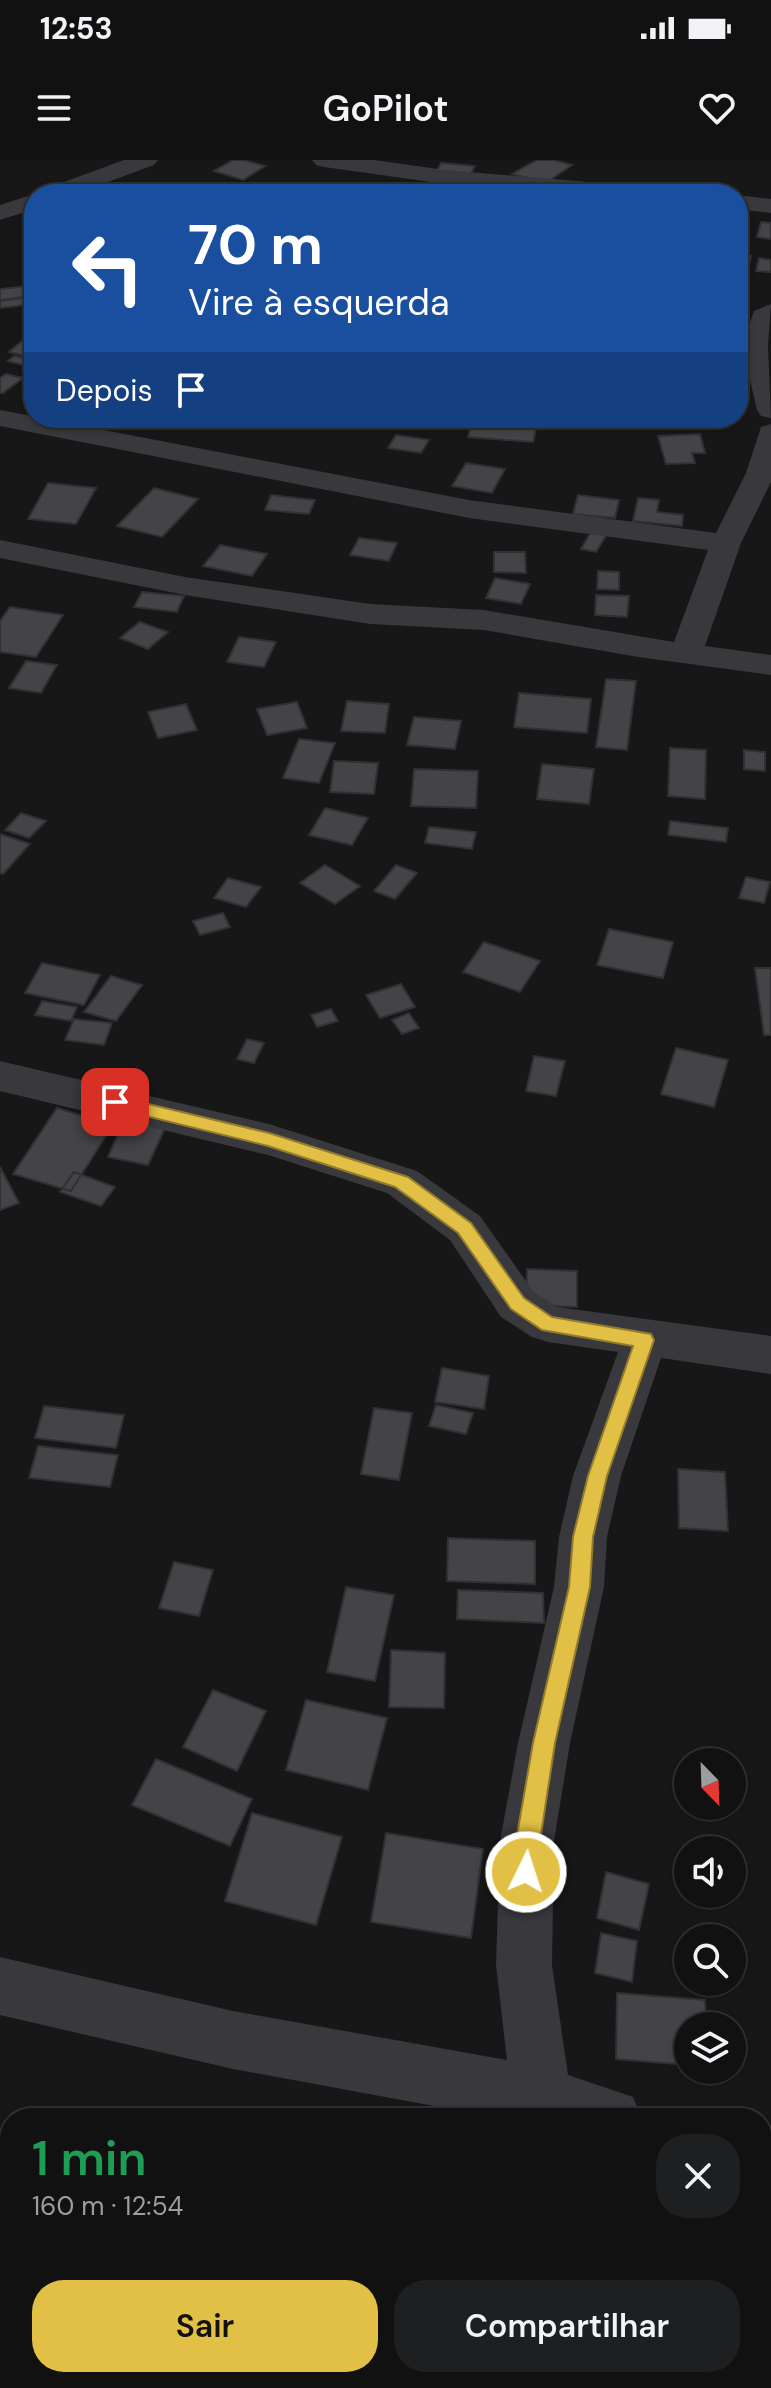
<!DOCTYPE html>
<html lang="pt">
<meta charset="utf-8">
<style>
body{margin:0;font-family:"DM Sans",sans-serif;background:#1e1f20;color:#f1f3f6;height:100vh;display:flex;flex-direction:column;font-size:30px;white-space:nowrap}
*{box-sizing:border-box;margin:0}
p{font-size:26px;color:#9c9d9f}
.icon{flex:none;width:44px;height:44px;fill:none;stroke:currentColor;stroke-width:2;stroke-linecap:round;stroke-linejoin:round}
.map{position:relative;flex:1;overflow:hidden}
.details{position:absolute;left:0px;top:1948px;width:772px;height:280px;display:flex;flex-direction:column;background:#111112;border-radius:32px 32px 0 0;box-shadow:0 2px 6px #0004,0 0 0 2px #303132}
.details>*{flex:none}
.guide{position:absolute;left:24px;top:24px;width:724px;height:244px;border-radius:32px;box-shadow:0 2px 6px #0004,0 0 0 2px #303132;background:#1a4fa0;color:#fff;overflow:hidden}
.needle{width:52px;rotate:157deg}
.tools{position:absolute;left:674px;top:1588px;display:grid;gap:16px}
.tools a{display:grid;place-items:center;width:72px;height:72px;border-radius:50%;background:#111112;box-shadow:0 2px 6px #0004,0 0 0 2px #303132;font-size:40px}
.pin{position:absolute;display:grid;place-items:center;width:68px;height:68px;color:#fff;margin:-34px;border-radius:16px;box-shadow:0 4px 12px #0006}
.me{position:absolute;width:88px;margin:-44px;rotate:4deg;stroke-linejoin:round;filter:drop-shadow(0 0 6px #0008)}
.turn{display:flex;align-items:center;gap:28px;height:168px;padding:0 32px;font-size:36px}
.turn .icon{width:104px;height:104px;stroke-width:2.5}
.turn b{display:block;font-size:56px;line-height:68px}
.then{display:flex;align-items:center;height:76px;padding:0 32px;background:#0003;gap:16px;font-size:30px}
.round{display:grid;place-items:center;flex:none;width:84px;height:84px;border-radius:32px;background:#1e1f20}
.head{display:flex;align-items:center;justify-content:space-between;height:136px;padding:0 32px}
h1{font-size:48px;font-weight:600;line-height:60px;color:#1e9e55}
.button{display:flex;gap:16px;margin-top:auto;padding:16px 32px}
.button a{flex:1;height:92px;border-radius:32px;background:#e2c045;color:#111;font-size:32px;font-weight:600;line-height:92px;text-align:center}
.button a+a{background:#1e1f20;color:#f1f3f6}
.status{display:flex;justify-content:space-between;align-items:center;height:56px;padding:0 40px;background:#111112;direction:ltr}
.status svg{height:22px;fill:currentColor}
header{display:flex;justify-content:space-between;align-items:center;height:104px;padding:0 32px;background:#111112;font-size:36px;font-weight:600}
.map>svg:first-child{display:block}
</style>
<div class="status"><b>12:53</b><svg viewBox="0 0 49 12"><path d="M0 12V9h3v3zM5 12V6h3v6zM10 12V3h3v9zM15 12V0h3v12zM26 1h20v11H26zM47 4h2v5h-2z"/></svg></div>
<header><svg class="icon" aria-label="menu" viewBox="0 0 24 24"><path d="M4 6h16M4 12h16M4 18h16"/></svg>GoPilot<svg class="icon" aria-label="heart" viewBox="0 0 24 24"><path d="M12 20l-8-8c-3-5 5-10 8-4 3-6 11-1 8 4z"/></svg></header>
<div class="map">
<svg width="771" height="2228" viewBox="0 0 771 2228">
<rect width="100%" height="100%" fill="#171718"/>
<path fill="#444448" stroke="#313134" stroke-width="2" d="M 233,0 L 243,0 L 265,6 L 243,20 L 214,11 Z
M 537,0 L 554,0 L 572,5 L 546,23 L 512,14 Z
M 441,3 L 475,6 L 470,15 L 436,12 Z
M 761,62 L 771,63 L 771,79 L 757,77 Z
M 738,95 L 751,96 L 748,110 L 738,109 Z
M 759,98 L 771,100 L 771,112 L 756,111 Z
M 28,126 L 31,136 L 0,140 L 0,129 Z
M 23,138 L 25,145 L 0,148 L 0,141 Z
M 23,180 L 34,183 L 34,198 L 9,192 Z
M 14,196 L 34,200 L 34,204 L 31,207 L 8,201 Z
M 6,214 L 23,218 L 3,233 L 0,233 L 0,218 Z
M 421,258 L 434,258 L 442,260 L 436,269 L 416,265 Z
M 473,259 L 537,264 L 533,282 L 468,277 Z
M 700,274 L 705,293 L 692,293 L 695,303 L 666,304 L 658,276 Z
M 396,275 L 429,280 L 421,293 L 388,288 Z
M 466,303 L 505,309 L 492,333 L 452,326 Z
M 48,323 L 96,328 L 76,364 L 28,359 Z
M 154,328 L 198,339 L 162,377 L 117,366 Z
M 271,335 L 315,340 L 309,354 L 265,350 Z
M 578,335 L 619,340 L 615,358 L 573,354 Z
M 638,338 L 659,340 L 657,352 L 683,355 L 682,366 L 633,361 Z
M 592,370 L 607,374 L 596,392 L 581,389 Z
M 359,378 L 397,383 L 389,401 L 350,395 Z
M 220,385 L 267,394 L 252,416 L 203,406 Z
M 494,392 L 525,392 L 526,413 L 494,412 Z
M 598,411 L 619,412 L 619,430 L 597,429 Z
M 495,418 L 530,424 L 521,444 L 486,438 Z
M 142,432 L 184,436 L 177,452 L 134,447 Z
M 596,435 L 629,436 L 627,457 L 595,455 Z
M 10,447 L 63,455 L 36,497 L 0,492 L 0,461 Z
M 140,462 L 168,472 L 148,489 L 120,478 Z
M 239,477 L 276,482 L 264,507 L 227,502 Z
M 26,501 L 57,505 L 41,533 L 9,528 Z
M 606,519 L 636,521 L 627,590 L 596,587 Z
M 519,533 L 591,539 L 587,573 L 514,567 Z
M 347,541 L 389,544 L 385,573 L 341,571 Z
M 297,542 L 307,568 L 267,575 L 257,549 Z
M 186,544 L 197,570 L 158,578 L 148,552 Z
M 414,557 L 461,561 L 455,589 L 407,585 Z
M 299,579 L 335,583 L 319,623 L 283,618 Z
M 670,588 L 706,590 L 705,639 L 668,636 Z
M 744,590 L 765,592 L 765,611 L 744,609 Z
M 334,601 L 378,603 L 374,634 L 330,632 Z
M 542,604 L 594,609 L 589,644 L 537,639 Z
M 414,609 L 478,611 L 476,648 L 411,646 Z
M 325,648 L 368,658 L 352,685 L 309,675 Z
M 21,653 L 46,661 L 29,678 L 5,670 Z
M 670,661 L 728,668 L 726,682 L 668,675 Z
M 429,667 L 476,672 L 472,689 L 425,683 Z
M 0,674 L 30,684 L 3,714 L 0,713 Z
M 325,705 L 360,726 L 335,744 L 300,723 Z
M 396,705 L 417,713 L 395,739 L 374,731 Z
M 746,717 L 770,722 L 764,743 L 739,738 Z
M 228,718 L 261,727 L 246,747 L 214,738 Z
M 223,753 L 230,767 L 200,775 L 193,761 Z
M 609,769 L 673,782 L 663,818 L 597,805 Z
M 484,782 L 540,801 L 520,832 L 463,812 Z
M 42,803 L 100,815 L 84,845 L 25,833 Z
M 755,808 L 771,808 L 771,875 L 764,875 Z
M 111,816 L 142,825 L 116,861 L 84,852 Z
M 401,824 L 415,847 L 380,858 L 366,835 Z
M 42,841 L 77,847 L 71,861 L 35,855 Z
M 331,849 L 338,861 L 317,867 L 311,855 Z
M 409,853 L 419,868 L 402,874 L 392,860 Z
M 74,859 L 112,863 L 104,885 L 65,880 Z
M 247,879 L 264,883 L 254,903 L 237,899 Z
M 676,888 L 728,900 L 714,947 L 661,934 Z
M 534,896 L 565,901 L 556,936 L 526,931 Z
M 57,948 L 113,965 L 71,1031 L 13,1014 Z
M 124,960 L 165,968 L 148,1005 L 108,997 Z
M 0,1007 L 19,1043 L 0,1050 Z
M 74,1012 L 115,1027 L 101,1046 L 60,1032 Z
M 527,1109 L 577,1111 L 577,1147 L 526,1145 Z
M 442,1208 L 489,1216 L 484,1249 L 435,1242 Z
M 436,1245 L 473,1253 L 466,1274 L 429,1266 Z
M 44,1246 L 124,1255 L 116,1288 L 35,1278 Z
M 374,1248 L 412,1253 L 399,1320 L 361,1314 Z
M 38,1286 L 118,1295 L 110,1327 L 29,1318 Z
M 678,1309 L 725,1312 L 728,1371 L 679,1368 Z
M 448,1378 L 535,1381 L 535,1424 L 447,1421 Z
M 174,1402 L 213,1410 L 199,1456 L 159,1448 Z
M 346,1427 L 394,1435 L 375,1521 L 327,1512 Z
M 458,1430 L 543,1433 L 544,1463 L 457,1459 Z
M 391,1490 L 445,1493 L 444,1548 L 389,1547 Z
M 213,1530 L 266,1551 L 237,1611 L 183,1587 Z
M 306,1540 L 387,1558 L 368,1630 L 286,1610 Z
M 156,1599 L 252,1639 L 230,1686 L 132,1645 Z
M 252,1653 L 342,1677 L 316,1765 L 225,1741 Z
M 386,1673 L 483,1689 L 471,1778 L 371,1762 Z
M 606,1712 L 649,1724 L 639,1770 L 597,1758 Z
M 601,1773 L 637,1781 L 632,1822 L 595,1813 Z
M 617,1833 L 705,1840 L 706,1866 L 688,1866 L 688,1905 L 616,1899 Z
M 680,2218 L 750,2218 L 750,2225 Z"/>
<g fill="none" stroke-linecap="round" stroke-linejoin="round">
<path fill="#38383d" fill-rule="evenodd" d="M 124,0 L 158,0 L 154,5 L 75,34 L 41,34 L 45,29 Z
M 312,0 L 374,0 L 445,10 L 649,27 L 657,29 L 661,34 L 563,34 L 445,24 L 324,7 L 316,5 Z
M 34,34 L 34,49 L 0,60 L 0,45 Z
M 738,35 L 771,39 L 771,53 L 738,49 Z
M 771,144 L 768,186 L 771,258 L 761,256 L 757,250 L 742,186 L 754,151 Z
M 0,250 L 469,340 L 716,373 L 746,313 L 761,267 L 771,264 L 771,322 L 741,383 L 705,486 L 771,495 L 771,515 L 638,497 L 484,470 L 370,464 L 185,435 L 0,398 L 0,380 L 185,417 L 370,444 L 484,450 L 674,482 L 708,390 L 469,358 L 0,266 Z
M 0,901 L 269,964 L 417,1011 L 480,1056 L 533,1131 L 557,1147 L 771,1176 L 771,1214 L 661,1198 L 621,1316 L 607,1377 L 604,1427 L 570,1583 L 554,1681 L 552,1805 L 568,1915 L 633,1937 L 642,1958 L 499,1958 L 233,1909 L 0,1855 L 0,1797 L 233,1851 L 507,1900 L 496,1805 L 500,1681 L 518,1583 L 554,1427 L 559,1377 L 573,1316 L 618,1192 L 548,1182 L 532,1177 L 501,1157 L 450,1080 L 387,1033 L 268,995 L 0,931 Z
M 762,1976 L 771,1978 L 771,2038 L 762,2036 Z"/>
</g>
<path fill="#e2c045" stroke="#937d2d" stroke-width="2" d="M 115,936 L 269,973 L 408,1017 L 471,1063 L 524,1138 L 552,1157 L 651,1174 L 654,1180 L 607,1316 L 593,1377 L 590,1427 L 555,1583 L 534,1720 L 526,1724 L 518,1720 L 515,1712 L 516,1681 L 533,1583 L 569,1427 L 573,1377 L 588,1316 L 633,1186 L 542,1170 L 511,1149 L 458,1073 L 395,1027 L 268,986 L 109,947 L 106,942 Z"/>
</svg>
<div class="tools">
<a><svg class="needle" viewBox="-14 -14 28 28"><path d="M0-13l5 13h-10z" fill="#e53935"/><path d="M0 13l5-13h-10z" fill="#9c9d9f"/></svg></a>
<a><svg class="icon" aria-label="sound" viewBox="0 0 24 24"><path d="M4 9h4l5-4v14l-5-4H4zM17 9q2 3 0 6"/></svg></a>
<a><svg class="icon" aria-label="search" viewBox="0 0 24 24"><circle cx="10" cy="10" r="6"/><path d="M15 15l6 6"/></svg></a>
<a><svg class="icon" aria-label="layers" viewBox="0 0 24 24"><path d="M12 4l9 5-9 5-9-5zM3 14l9 5 9-5"/></svg></a>
</div>
<div class="pin" style="left:115px;top:942px;background:#d93025"><svg class="icon" aria-label="arrive" viewBox="0 0 24 24"><path d="M6 21V4h12l-3 4 3 4H6"/></svg></div>
<svg class="me" style="left:526px;top:1712px" viewBox="-20 -20 40 40"><circle r="17" fill="#e2c045" stroke="#fff" stroke-width="3"/><path d="M0-11L8 9 0 5-8 9z" fill="#fff"/></svg>
<div class="guide">
<div class="turn"><svg class="icon" aria-label="left" viewBox="0 0 24 24"><path d="M17 20v-9H6M10 6l-5 5 5 5"/></svg><div><b>70 m</b>Vire à esquerda</div></div>
<div class="then">Depois<svg class="icon" aria-label="arrive" viewBox="0 0 24 24"><path d="M6 21V4h12l-3 4 3 4H6"/></svg></div>
</div>
<section class="details">
<div class="head"><div><h1>1 min</h1><p>160 m · 12:54</p></div><a class="round"><svg class="icon" aria-label="close" viewBox="0 0 24 24"><path d="M6 6l12 12M18 6L6 18"/></svg></a></div>
<div class="button"><a>Sair</a><a>Compartilhar</a></div>
</section>
</div>
